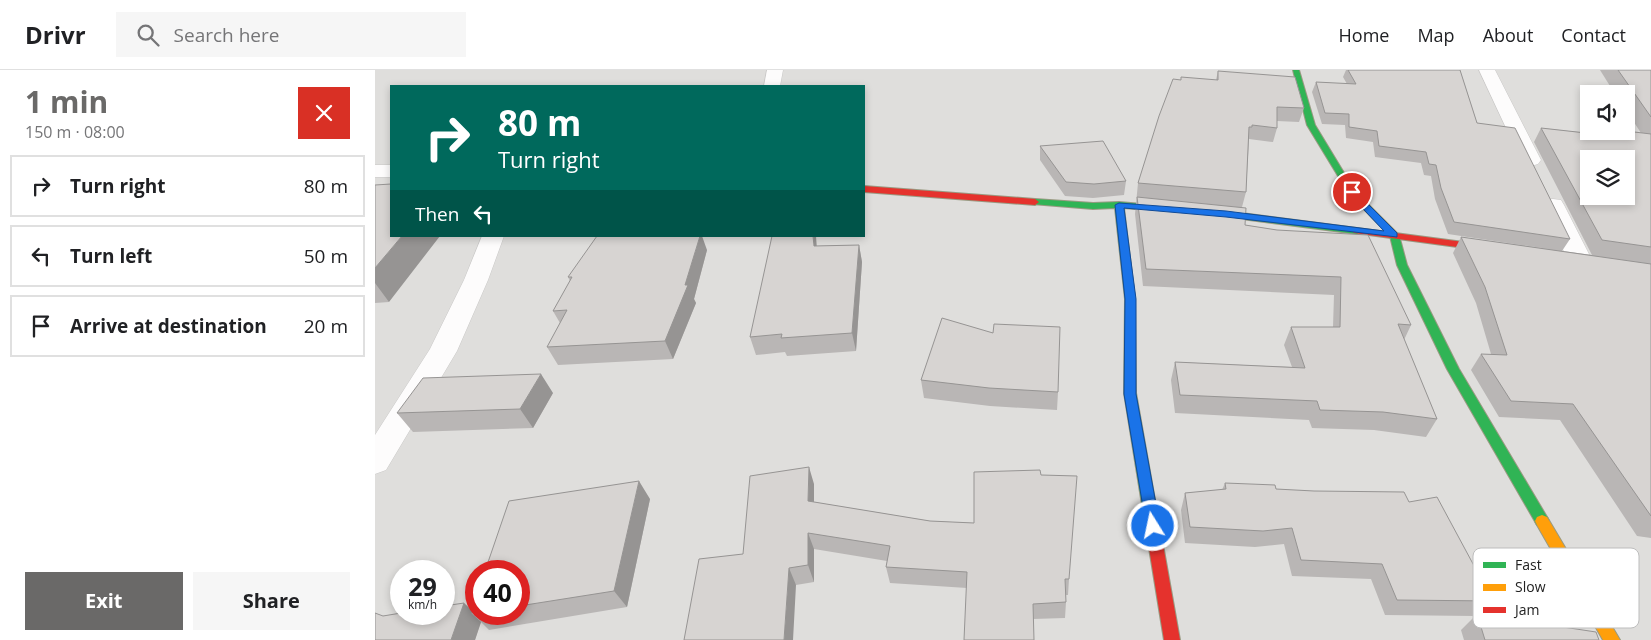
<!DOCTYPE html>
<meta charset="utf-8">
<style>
body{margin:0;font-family:"Open Sans",sans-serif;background:#f6f6f6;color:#202124;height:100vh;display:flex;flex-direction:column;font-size:19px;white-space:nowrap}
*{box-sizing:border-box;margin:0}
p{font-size:16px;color:#757577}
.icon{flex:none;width:28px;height:28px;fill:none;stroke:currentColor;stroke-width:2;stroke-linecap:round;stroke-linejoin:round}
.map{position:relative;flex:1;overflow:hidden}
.side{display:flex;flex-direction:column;background:#fff;width:375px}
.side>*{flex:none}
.guide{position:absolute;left:15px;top:15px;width:475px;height:152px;border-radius:0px;box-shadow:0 2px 8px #0003;background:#00695c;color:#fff;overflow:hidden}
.fabs{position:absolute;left:1205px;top:15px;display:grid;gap:10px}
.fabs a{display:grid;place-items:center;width:55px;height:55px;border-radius:0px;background:#fff;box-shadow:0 2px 8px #0003;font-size:25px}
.speed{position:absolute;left:15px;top:490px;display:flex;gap:10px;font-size:25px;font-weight:700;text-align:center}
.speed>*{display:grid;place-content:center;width:65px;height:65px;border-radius:50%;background:#fff;box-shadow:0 2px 8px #0003;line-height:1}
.speed small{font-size:12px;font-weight:400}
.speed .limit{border:8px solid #d22;background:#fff;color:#111}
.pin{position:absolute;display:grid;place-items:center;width:42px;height:42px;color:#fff;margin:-21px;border:2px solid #fff;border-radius:50%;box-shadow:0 1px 5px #0007}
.me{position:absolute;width:55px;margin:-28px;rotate:350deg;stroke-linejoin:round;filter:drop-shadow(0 0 4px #0008)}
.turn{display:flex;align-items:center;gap:18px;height:105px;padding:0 25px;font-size:22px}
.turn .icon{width:65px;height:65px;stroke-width:2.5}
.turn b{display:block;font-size:35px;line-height:42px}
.then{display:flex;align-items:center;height:48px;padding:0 25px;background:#0003;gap:10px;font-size:19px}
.round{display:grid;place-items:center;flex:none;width:52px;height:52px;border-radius:0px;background:#f6f6f6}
.headline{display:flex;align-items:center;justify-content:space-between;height:85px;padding:0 25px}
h1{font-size:30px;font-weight:700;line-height:38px;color:#6a6968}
.primary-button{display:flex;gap:10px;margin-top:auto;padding:10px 25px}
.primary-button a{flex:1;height:58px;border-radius:0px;background:#6a6968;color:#fff;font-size:20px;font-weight:700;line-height:58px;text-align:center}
.primary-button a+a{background:#f6f6f6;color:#202124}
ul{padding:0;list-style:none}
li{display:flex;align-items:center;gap:15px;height:62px;margin:0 10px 8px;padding:0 15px;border:2px solid #e0e0e0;border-radius:0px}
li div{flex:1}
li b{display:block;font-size:19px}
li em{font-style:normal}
header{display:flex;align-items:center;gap:30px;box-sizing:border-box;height:70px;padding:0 25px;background:#fff;border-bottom:1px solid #e0e0e0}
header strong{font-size:24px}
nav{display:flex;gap:28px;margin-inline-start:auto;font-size:18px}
.search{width:350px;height:45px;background:#f6f6f6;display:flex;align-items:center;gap:12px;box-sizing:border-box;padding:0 18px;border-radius:0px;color:#757577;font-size:19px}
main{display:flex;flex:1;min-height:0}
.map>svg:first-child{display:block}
</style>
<header>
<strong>Drivr</strong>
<div class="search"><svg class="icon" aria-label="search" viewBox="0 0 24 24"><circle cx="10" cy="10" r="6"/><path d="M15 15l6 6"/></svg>Search here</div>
<nav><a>Home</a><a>Map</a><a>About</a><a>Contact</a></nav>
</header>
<main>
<section class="side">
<div class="headline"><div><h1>1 min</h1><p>150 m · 08:00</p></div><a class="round" style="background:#d93025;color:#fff"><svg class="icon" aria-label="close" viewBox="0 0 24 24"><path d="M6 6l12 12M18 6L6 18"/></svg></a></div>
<ul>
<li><svg class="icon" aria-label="right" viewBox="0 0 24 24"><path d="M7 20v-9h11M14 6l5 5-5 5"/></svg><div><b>Turn right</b></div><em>80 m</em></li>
<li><svg class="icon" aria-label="left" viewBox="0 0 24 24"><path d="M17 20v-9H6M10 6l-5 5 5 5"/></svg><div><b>Turn left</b></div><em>50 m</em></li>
<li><svg class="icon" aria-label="arrive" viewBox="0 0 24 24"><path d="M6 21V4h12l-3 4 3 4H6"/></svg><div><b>Arrive at destination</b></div><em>20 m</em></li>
</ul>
<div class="primary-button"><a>Exit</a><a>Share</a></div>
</section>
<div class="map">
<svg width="1276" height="570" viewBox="0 0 1276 570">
<rect width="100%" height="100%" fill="#f0eeeb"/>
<path fill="#dfdedc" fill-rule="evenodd" d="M 0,0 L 1276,0 L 1276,570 L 0,570 ZM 16,16 L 489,16 L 489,166 L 16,166 ZM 1214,24 L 1251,24 L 1251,61 L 1214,61 ZM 1214,89 L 1251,89 L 1251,126 L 1214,126 ZM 26,501 L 69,501 L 69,544 L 26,544 ZM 101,501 L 144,501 L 144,544 L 101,544 Z"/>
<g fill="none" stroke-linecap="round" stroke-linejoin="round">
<defs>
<path id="street" d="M 392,0 L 408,0 L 405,16 L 389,16 Z
M 1104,0 L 1120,0 L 1166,90 L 1163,94 L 1156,96 L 1149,94 L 1146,90 Z
M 0,95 L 16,95 L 16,107 L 0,107 Z
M 1178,129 L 1186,130 L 1189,135 L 1218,192 L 1214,197 L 1206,199 L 1198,197 L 1194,192 L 1167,135 L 1170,130 Z
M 107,166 L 129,166 L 113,210 L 82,281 L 11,400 L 0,404 L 0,365 L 55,279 L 89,210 Z"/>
<path id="fast" d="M 918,0 L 924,0 L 940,55 L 980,121 L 1024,165 L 1032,195 L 1084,299 L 1172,447 L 1174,451 L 1172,455 L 1167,457 L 1162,455 L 1072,299 L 1022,195 L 1015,166 L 974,124 L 932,55 Z
M 660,129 L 718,133 L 744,132 L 851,141 L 982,158 L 987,161 L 982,164 L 851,147 L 749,138 L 760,229 L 761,323 L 782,441 L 780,445 L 775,447 L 770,445 L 768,441 L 749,323 L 750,229 L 740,138 L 718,139 L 657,134 L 657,130 Z"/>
<path id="slow" d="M 1167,445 L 1172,447 L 1245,570 L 1228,570 L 1162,455 L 1160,451 L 1162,447 Z"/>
<path id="jam" d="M 489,116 L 660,129 L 664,132 L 660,135 L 489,122 Z
M 982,158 L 1119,176 L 1124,179 L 1119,182 L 979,163 L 977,161 Z
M 775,435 L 780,437 L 782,441 L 805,570 L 789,570 L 768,441 L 770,437 Z"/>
</defs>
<use href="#street" stroke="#c9c8c7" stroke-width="1"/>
<use href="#fast" stroke="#999a82" stroke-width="2"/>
<use href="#slow" stroke="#999a82" stroke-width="2"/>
<use href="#jam" stroke="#999a82" stroke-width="2"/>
<use href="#street" fill="#fdfcfc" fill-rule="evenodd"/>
<use href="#fast" fill="#30b455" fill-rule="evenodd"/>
<use href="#slow" fill="#ff9f0a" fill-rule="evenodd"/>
<use href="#jam" fill="#e5322d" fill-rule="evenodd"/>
</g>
<path fill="#b9b6b5" d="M 971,0 L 1085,0 L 1102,53 L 1195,169 L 1187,181 L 1073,164 L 1060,129 L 1056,106 L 1049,105 L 1046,93 L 1000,87 L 998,72 L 971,68 L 970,55 L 947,54 L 937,22 L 941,12 L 972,14 L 968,7 Z
M 1225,0 L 1276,0 L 1276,468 L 1262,466 L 1185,350 L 1124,347 L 1096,300 L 1106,284 L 1116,284 L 1101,233 L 1078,183 L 1086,167 L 1217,185 L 1159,72 L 1166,58 L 1230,65 L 1232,61 L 1251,61 L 1266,63 L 1251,40 L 1251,24 L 1240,24 Z
M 843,1 L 929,38 L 924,52 L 902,51 L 902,58 L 898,72 L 874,69 L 871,122 L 867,137 L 870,155 L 902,160 L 1036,255 L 1029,270 L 1062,349 L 1051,367 L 999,360 L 937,358 L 934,350 L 800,343 L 796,310 L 800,292 L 917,297 L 909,275 L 916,257 L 958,257 L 959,225 L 768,216 L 760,144 L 763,113 L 806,10 L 841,10 Z
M 665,76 L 751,111 L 749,125 L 718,128 L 690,126 L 665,90 Z
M 0,115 L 14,232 L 0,233 Z
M 484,175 L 487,192 L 481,281 L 412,286 L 410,282 L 381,285 L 375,267 L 442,176 Z
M 332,180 L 319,229 L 321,233 L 298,289 L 183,295 L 172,277 L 185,253 L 178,241 L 195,211 L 193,207 Z
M 618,263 L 683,322 L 682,340 L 615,336 L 549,328 L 546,310 Z
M 178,323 L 158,358 L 38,362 L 22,343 Z
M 666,405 L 694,509 L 693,525 L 691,525 L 691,532 L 690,548 L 658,549 L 592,518 L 515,513 L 511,497 L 512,491 L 439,479 L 439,512 L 421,515 L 368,484 L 439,414 L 439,432 L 555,451 L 599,453 Z
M 850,413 L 901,419 L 1034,432 L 1118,531 L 1105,544 L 1224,570 L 1089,570 L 1086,560 L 1100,546 L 1010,545 L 996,509 L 917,506 L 909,474 L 880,477 L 810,473 L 806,440 L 810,423 L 847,420 Z
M 275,429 L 252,537 L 114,560 L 106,552 L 100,570 L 0,570 L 8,546 L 97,540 L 101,528 L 101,544 L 144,544 L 144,501 Z"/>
<path fill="#969493" d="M 27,166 L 65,166 L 14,232 L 0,213 L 0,198 Z
M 325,166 L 327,166 L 332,180 L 319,229 L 321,233 L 298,289 L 290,271 L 310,215 Z
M 438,166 L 441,166 L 443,193 L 439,176 Z
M 484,175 L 487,192 L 481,281 L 477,263 Z
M 166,304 L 178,323 L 158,358 L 145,339 Z
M 434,397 L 439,414 L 439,448 L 433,431 Z
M 264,411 L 275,429 L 252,537 L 239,521 Z
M 433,463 L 439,479 L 439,512 L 433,495 Z
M 414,498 L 421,515 L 418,570 L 409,570 Z
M 89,533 L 100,543 L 96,543 L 106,552 L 100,570 L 76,570 Z"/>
<path fill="#d7d4d2" stroke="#969493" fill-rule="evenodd" d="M 973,0 L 1085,0 L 1102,53 L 1140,58 L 1195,169 L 1079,152 L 1066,118 L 1061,95 L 1054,94 L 1051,82 L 1004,76 L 1002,61 L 974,57 L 974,44 L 950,43 L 941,12 L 981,14 Z
M 1243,0 L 1276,0 L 1276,47 Z
M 843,1 L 920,7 L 929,38 L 902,37 L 902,58 L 877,55 L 877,57 L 874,57 L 871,122 L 763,113 L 784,46 L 798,9 L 806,10 L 806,7 L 843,10 Z
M 1166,58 L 1238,66 L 1235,61 L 1251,61 L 1276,64 L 1276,177 L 1227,170 ZM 1214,89 L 1251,89 L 1251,126 L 1214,126 Z
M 728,71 L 751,111 L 719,114 L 691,112 L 665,76 Z
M 16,114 L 16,166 L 27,166 L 0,198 L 0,115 Z
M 762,127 L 871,138 L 870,155 L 902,160 L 993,165 L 1036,255 L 1023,254 L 1062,349 L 1008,342 L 945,340 L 942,331 L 805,325 L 800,292 L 930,298 L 916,257 L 965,257 L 966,207 L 771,199 Z
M 222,166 L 325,166 L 310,215 L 313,215 L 290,271 L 172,277 L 192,240 L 178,241 L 197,207 L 193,207 Z
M 397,166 L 438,166 L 439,176 L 484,175 L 477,263 L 406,268 L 407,264 L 375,267 Z
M 1086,167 L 1276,194 L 1276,446 L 1198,334 L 1136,331 L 1106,284 L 1132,285 L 1110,217 Z
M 567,248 L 618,263 L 619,254 L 685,257 L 683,322 L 614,318 L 546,310 Z
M 166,304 L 145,339 L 22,343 L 48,308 Z
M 434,397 L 433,431 L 555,451 L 599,453 L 599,402 L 665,400 L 666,405 L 702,406 L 694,509 L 690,509 L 691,532 L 658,534 L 659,570 L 589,570 L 592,502 L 511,497 L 515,476 L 433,463 L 433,495 L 414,498 L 409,570 L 309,570 L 324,489 L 368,484 L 375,406 Z
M 264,411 L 239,521 L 144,536 L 144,501 L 110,501 L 134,431 Z
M 850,413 L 900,415 L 901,419 L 939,421 L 1029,422 L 1034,432 L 1062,427 L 1118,531 L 1022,530 L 1007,494 L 926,490 L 917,458 L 888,461 L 815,457 L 810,423 L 851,419 Z
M 101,528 L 101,542 L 96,543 Z
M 89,533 L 76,570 L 0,570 L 0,543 L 8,546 L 26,543 L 69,544 L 69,536 Z
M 1102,544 L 1221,562 L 1224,570 L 1110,570 Z"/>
<path fill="#1a73e8" stroke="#114b97" d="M 977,120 L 980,121 L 1022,163 L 1022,167 L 851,147 L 749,138 L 761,229 L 761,324 L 785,456 L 783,461 L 778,462 L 772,461 L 749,324 L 750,229 L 740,135 L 744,133 L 851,141 L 1009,161 L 974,124 L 974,121 Z"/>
<rect x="1098" y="478" width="166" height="80" rx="8" fill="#fff" stroke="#bdbdbd" stroke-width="1"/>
<rect x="1108" y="492" width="23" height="6" fill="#30b455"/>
<rect x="1108" y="514" width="23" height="7" fill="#ff9f0a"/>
<rect x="1108" y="537" width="23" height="6" fill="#e5322d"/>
<g font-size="14" fill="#222">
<text x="1140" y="500">Fast</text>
<text x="1140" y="522">Slow</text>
<text x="1140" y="545">Jam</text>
</g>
</svg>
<div class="fabs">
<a><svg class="icon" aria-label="sound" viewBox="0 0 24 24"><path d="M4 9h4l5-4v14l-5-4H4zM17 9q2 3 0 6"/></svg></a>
<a><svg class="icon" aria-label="layers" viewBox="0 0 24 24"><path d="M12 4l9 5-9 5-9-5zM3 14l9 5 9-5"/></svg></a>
</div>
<div class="speed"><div>29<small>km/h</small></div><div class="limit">40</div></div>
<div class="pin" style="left:977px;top:122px;background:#d93025"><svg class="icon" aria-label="arrive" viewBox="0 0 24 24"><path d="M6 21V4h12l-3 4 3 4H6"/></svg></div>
<svg class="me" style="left:778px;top:456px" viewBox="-20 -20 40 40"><circle r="17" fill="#1a73e8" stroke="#fff" stroke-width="3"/><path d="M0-11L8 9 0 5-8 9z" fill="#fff"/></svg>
<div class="guide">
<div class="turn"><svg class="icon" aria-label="right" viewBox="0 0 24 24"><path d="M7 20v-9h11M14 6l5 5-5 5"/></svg><div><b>80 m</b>Turn right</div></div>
<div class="then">Then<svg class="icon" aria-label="left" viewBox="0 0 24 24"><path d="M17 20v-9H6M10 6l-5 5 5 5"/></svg></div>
</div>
</div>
</main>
